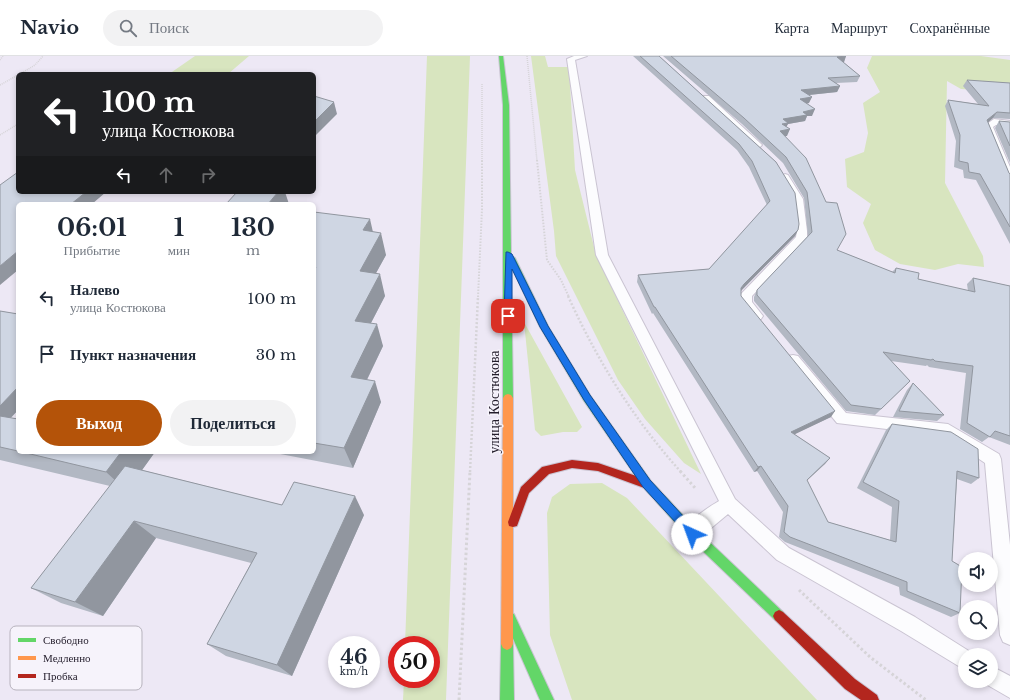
<!DOCTYPE html>
<html lang="ru">
<meta charset="utf-8">
<style>
body{margin:0;font-family:"Libre Baskerville",serif;background:#f2f2f3;color:#1f2937;height:100vh;display:flex;flex-direction:column;font-size:15px;white-space:nowrap}
*{box-sizing:border-box;margin:0}
p{font-size:13px;color:#747a83}
.icon{flex:none;width:22px;height:22px;fill:none;stroke:currentColor;stroke-width:2;stroke-linecap:round;stroke-linejoin:round}
.map{position:relative;flex:1;overflow:hidden}
.drawer{position:absolute;left:16px;top:146px;width:300px;height:252px;display:flex;flex-direction:column;background:#fff;border-radius:6px;box-shadow:0 2px 6px #0003}
.drawer>*{flex:none}
.banner{position:absolute;left:16px;top:16px;width:300px;height:122px;border-radius:6px;box-shadow:0 2px 6px #0003;background:#202124;color:#fff;overflow:hidden}
.fabs{position:absolute;left:958px;top:496px;display:grid;gap:8px}
.fabs a{display:grid;place-items:center;width:40px;height:40px;border-radius:50%;background:#fff;box-shadow:0 2px 6px #0003;font-size:20px}
.speed{position:absolute;left:328px;top:580px;display:flex;gap:8px;font-size:20px;font-weight:700;text-align:center}
.speed>*{display:grid;place-content:center;width:52px;height:52px;border-radius:50%;background:#fff;box-shadow:0 2px 6px #0003;line-height:1}
.speed small{font-size:10px;font-weight:400}
.speed .limit{border:6px solid #d22;background:#fff;color:#111}
.pin{position:absolute;display:grid;place-items:center;width:34px;height:34px;color:#fff;margin:-17px;border-radius:8px;box-shadow:0 2px 6px #0006}
.me{position:absolute;width:44px;margin:-22px;rotate:317deg;stroke-linejoin:round;filter:drop-shadow(0 0 3px #0008)}
.turn{display:flex;align-items:center;gap:14px;height:84px;padding:0 20px;font-size:18px}
.turn .icon{width:52px;height:52px;stroke-width:2.5}
.turn b{display:block;font-size:28px;line-height:34px}
.lanes{display:flex;align-items:center;height:38px;padding:0 20px;background:#0003;justify-content:center;gap:20px;direction:ltr}
.lanes .off{opacity:.35}
.eta{display:flex;justify-content:space-evenly;align-items:center;height:68px;text-align:center}
.eta b{font-size:24px;font-weight:700;line-height:28px}
.primary-button{display:flex;gap:8px;margin-top:auto;padding:8px 20px}
.primary-button a{flex:1;height:46px;border-radius:24px;background:#b45309;color:#fff;font-size:16px;font-weight:700;line-height:46px;text-align:center}
.primary-button a+a{background:#f2f2f3;color:#1f2937}
ul{padding:0;list-style:none}
li{display:flex;align-items:center;gap:12px;height:56px;padding:0 20px}
li div{flex:1}
li b{display:block;font-size:15px}
li em{font-style:normal}
header{display:flex;align-items:center;gap:24px;box-sizing:border-box;height:56px;padding:0 20px;background:#fff;border-bottom:1px solid #e0e1e3}
header strong{font-size:19px}
nav{display:flex;gap:22px;margin-inline-start:auto;font-size:14px}
.search{width:280px;height:36px;background:#f2f2f3;display:flex;align-items:center;gap:10px;box-sizing:border-box;padding:0 14px;border-radius:22px;color:#747a83;font-size:15px}
.map>svg:first-child{display:block}
</style>
<header>
<strong>Navio</strong>
<div class="search"><svg class="icon" aria-label="search" viewBox="0 0 24 24"><circle cx="10" cy="10" r="6"/><path d="M15 15l6 6"/></svg>Поиск</div>
<nav><a>Карта</a><a>Маршрут</a><a>Сохранённые</a></nav>
</header>
<div class="map">
<svg width="1010" height="644" viewBox="0 0 1010 644">
<rect width="100%" height="100%" fill="#ede8f5"/>
<path fill="#d8e5bf" d="M 195,0 L 249,0 L 228,18 L 169,18 Z
M 427,0 L 470,0 L 446,644 L 403,644 L 404,623 L 431,623 L 431,589 L 405,589 Z
M 531,0 L 545,0 L 548,11 L 569,11 L 575,114 L 596,199 L 701,418 L 684,407 L 645,363 L 618,324 L 556,200 L 554,175 Z
M 872,0 L 981,0 L 1010,4 L 1010,36 L 961,33 L 947,25 L 945,127 L 983,200 L 984,211 L 958,208 L 935,214 L 900,208 L 875,194 L 863,167 L 871,148 L 847,131 L 845,103 L 864,96 L 868,77 L 863,47 L 880,36 L 867,12 Z
M 524,266 L 582,371 L 577,376 L 563,376 L 541,380 L 535,374 Z
M 602,427 L 627,442 L 817,644 L 572,644 L 550,579 L 547,457 L 552,441 L 570,428 Z"/>
<g fill="none" stroke-linecap="round" stroke-linejoin="round">
<defs>
<path id="lane" d="M 574,0 L 587,0 L 575,4 L 608,199 L 735,443 L 789,492 L 915,561 L 972,597 L 973,599 L 965,599 L 965,614 L 901,575 L 777,504 L 728,458 L 698,483 L 692,485 L 686,483 L 683,477 C 689,464 707,452 719,445 L 596,199 L 567,3 Z
M 703,40 L 709,40 L 760,87 L 762,89 L 760,91 L 754,91 L 703,44 Z
M 994,63 L 1010,65 L 1010,71 L 996,69 L 993,71 L 1010,111 L 1010,126 L 1005,123 L 984,70 Z
M 785,118 L 788,119 L 803,143 L 807,175 L 807,182 L 752,240 L 752,246 L 763,260 L 761,263 C 749,267 740,250 740,239 L 796,181 L 797,175 L 793,143 L 780,121 Z
M 793,299 L 798,300 L 846,357 L 948,368 L 999,398 L 1001,403 L 1010,489 L 1010,589 L 1003,586 L 1000,579 L 985,407 L 945,380 L 837,367 L 788,308 L 786,304 L 788,300 Z
M 991,610 L 1010,620 L 1010,642 L 984,627 L 983,625 L 991,625 Z"/>
<path id="fast" d="M 499,0 L 503,0 L 509,49 L 511,200 L 515,202 L 548,270 L 590,339 L 651,425 L 696,473 L 783,556 L 785,560 L 783,564 L 779,566 L 775,564 L 688,481 L 643,431 L 584,345 L 540,271 L 511,210 L 513,342 L 511,345 L 505,345 L 503,342 L 503,49 Z
M 510,556 L 514,558 L 554,644 L 540,644 L 504,562 L 506,558 Z
M 507,582 L 511,584 L 513,588 L 514,644 L 500,644 L 501,588 L 503,584 Z"/>
<path id="slow" d="M 508,338 L 511,339 L 513,342 L 513,588 L 511,592 L 507,594 L 503,592 L 501,588 L 503,342 L 505,339 Z"/>
<path id="jam" d="M 572,404 L 598,407 L 651,425 L 652,428 L 651,431 L 647,433 L 598,415 L 572,412 L 549,418 L 529,437 L 517,470 L 513,471 L 509,470 L 508,466 L 521,431 L 542,411 Z
M 779,554 L 783,556 L 855,623 L 877,639 L 879,644 L 861,644 L 845,633 L 775,564 L 773,560 L 775,556 Z"/>
</defs>
<use href="#lane" stroke="#cac4d2" stroke-width="2"/>
<use href="#fast" stroke="#cac4d2" stroke-width="2"/>
<use href="#slow" stroke="#cac4d2" stroke-width="2"/>
<use href="#jam" stroke="#cac4d2" stroke-width="2"/>
<path stroke="#d6d4d8" stroke-width="1.5" stroke-dasharray="1 1" stroke-linecap="butt" d="M 527,0 L 537,105
M 0,4 L 3,0
M 20,18 L 35,9 L 43,0
M 482,28 L 482,105
M 0,29 L 18,19
M 0,79 L 18,68"/>
<path stroke="#d6d4d8" stroke-width="2" stroke-dasharray="1.5 1.5" stroke-linecap="butt" d="M 537,104 L 547,204 L 561,224 L 569,241
M 478,241 L 482,153 L 482,104"/>
<path stroke="#d6d4d8" stroke-width="2.5" stroke-dasharray="2 2" stroke-linecap="butt" d="M 568,240 C 597,304 634,364 681,416
M 470,416 L 478,240"/>
<path stroke="#d6d4d8" stroke-width="3" stroke-dasharray="2.5 2.5" stroke-linecap="butt" d="M 680,415 L 696,433
M 799,534 L 870,601 L 926,644
M 459,644 L 470,415"/>
<use href="#lane" fill="#fcfcfe" fill-rule="evenodd"/>
<use href="#fast" fill="#63d668" fill-rule="evenodd"/>
<use href="#slow" fill="#ff974d" fill-rule="evenodd"/>
<use href="#jam" fill="#b3261e" fill-rule="evenodd"/>
</g>
<path fill="#b2b8c3" d="M 633,0 L 659,0 L 776,106 L 798,174 L 795,180 L 741,234 L 741,240 L 831,361 L 794,378 L 830,402 L 807,424 L 828,466 L 890,484 L 892,451 L 857,432 L 886,374 L 892,368 L 979,422 L 971,428 L 957,423 L 952,505 L 960,557 L 951,561 L 900,539 L 899,531 L 785,486 L 779,481 L 783,456 L 757,415 L 754,416 L 653,257 L 652,258 L 637,226 L 638,219 L 709,213 L 767,149 L 749,111 L 737,94 Z
M 663,0 L 846,0 L 844,6 L 843,6 L 860,20 L 857,26 L 836,27 L 840,30 L 837,36 L 809,39 L 809,47 L 806,48 L 812,60 L 807,60 L 805,65 L 788,68 L 786,71 L 787,80 L 785,80 L 837,194 L 892,216 L 896,212 L 918,223 L 968,235 L 967,228 L 973,222 L 1010,230 L 1010,389 L 989,381 L 982,386 L 960,373 L 966,317 L 929,311 L 927,309 L 926,310 L 891,305 L 910,325 L 875,359 L 846,355 L 754,245 L 754,241 L 757,234 L 808,180 L 804,142 L 783,107 L 742,68 Z
M 967,24 L 1010,27 L 1010,63 L 993,62 L 988,66 L 1009,117 L 1010,118 L 1010,188 L 976,124 L 964,122 L 963,114 L 954,111 L 956,85 L 945,50 L 948,44 L 978,48 L 963,30 Z
M 999,65 L 1010,66 L 1010,107 L 995,72 Z
M 314,156 L 373,176 L 386,199 L 376,217 L 385,240 L 371,267 L 383,290 L 367,324 L 381,346 L 353,412 L 275,397 L 275,396 L 314,396 Z
M 0,255 L 18,258 L 18,354 L 11,362 L 18,363 L 18,396 L 155,396 L 142,414 L 282,449 L 364,459 L 292,620 L 226,600 L 207,588 L 251,507 L 156,482 L 103,560 L 61,547 L 31,532 L 110,430 L 0,404 Z
M 913,327 L 944,359 L 937,365 L 893,361 L 907,334 Z"/>
<path fill="#91969f" d="M 846,0 L 844,6 L 835,7 L 837,1 Z
M 840,30 L 837,36 L 799,40 L 801,34 Z
M 812,41 L 809,47 L 797,49 L 800,43 Z
M 334,46 L 337,58 L 314,81 L 314,66 Z
M 815,53 L 812,60 L 807,60 L 805,65 L 788,68 L 785,73 L 782,69 L 783,63 L 803,56 Z
M 997,56 L 993,62 L 983,71 L 987,64 Z
M 790,73 L 787,80 L 777,81 L 780,75 Z
M 86,136 L 106,136 L 92,148 L 71,148 Z
M 278,136 L 285,136 L 289,148 L 268,148 Z
M 370,163 L 375,185 L 363,174 Z
M 798,174 L 795,180 L 741,235 L 741,232 L 744,228 Z
M 381,177 L 386,199 L 365,237 L 360,215 Z
M 18,195 L 18,214 L 0,229 L 0,210 Z
M 380,218 L 385,240 L 361,286 L 355,265 Z
M 377,268 L 383,290 L 358,342 L 351,321 Z
M 375,325 L 381,346 L 353,412 L 344,392 Z
M 18,331 L 18,354 L 1,372 L 0,371 L 0,350 Z
M 835,355 L 831,361 L 787,382 L 791,376 Z
M 121,396 L 155,396 L 127,435 L 106,416 Z
M 830,402 L 825,408 L 802,429 L 807,424 Z
M 761,410 L 757,415 L 754,416 L 758,411 Z
M 355,440 L 364,459 L 292,620 L 277,609 Z
M 134,465 L 156,482 L 103,560 L 75,546 Z"/>
<path fill="#cfd6e3" stroke="#91969f" d="M 640,0 L 659,0 L 776,106 L 795,137 L 799,168 L 798,174 L 744,228 L 741,232 L 741,240 L 835,355 L 791,376 L 830,402 L 807,424 L 828,466 L 896,486 L 899,445 L 863,426 L 892,368 L 951,376 L 978,393 L 979,422 L 957,415 L 952,505 L 962,511 L 960,557 L 907,535 L 907,526 L 790,481 L 784,476 L 788,450 L 761,410 L 758,411 L 655,251 L 654,251 L 638,219 L 709,213 L 770,145 L 752,105 L 739,88 Z
M 671,0 L 846,0 L 837,1 L 860,20 L 828,22 L 840,30 L 801,34 L 812,41 L 800,43 L 815,53 L 803,56 L 807,59 L 783,63 L 788,67 L 782,68 L 790,73 L 780,75 L 806,102 L 826,146 L 837,147 L 846,178 L 837,194 L 895,217 L 896,212 L 919,217 L 918,223 L 975,236 L 973,222 L 1010,230 L 1010,380 L 995,375 L 990,381 L 967,367 L 973,310 L 935,305 L 933,303 L 931,304 L 883,296 L 910,325 L 881,353 L 851,349 L 757,239 L 757,234 L 812,176 L 807,136 L 786,101 L 744,62 Z
M 967,24 L 1010,27 L 1010,57 L 997,56 L 987,64 L 1009,117 L 1010,118 L 1010,171 L 980,118 L 969,116 L 968,107 L 959,105 L 960,79 L 948,44 L 989,50 Z
M 314,40 L 334,46 L 314,66 Z
M 999,65 L 1010,66 L 1010,90 Z
M 18,116 L 18,136 L 86,136 L 71,148 L 18,148 L 18,195 L 0,210 L 0,129 Z
M 237,136 L 278,136 L 268,148 L 226,148 Z
M 314,156 L 370,163 L 363,174 L 381,177 L 360,215 L 380,218 L 355,265 L 377,268 L 351,321 L 375,325 L 344,392 L 314,387 L 314,214 L 316,211 L 314,210 Z
M 0,255 L 18,258 L 18,331 L 0,350 Z
M 913,327 L 944,359 L 899,355 Z
M 0,360 L 18,363 L 18,395 L 0,391 Z
M 22,396 L 121,396 L 106,416 Z
M 125,410 L 282,449 L 294,426 L 355,440 L 277,609 L 207,588 L 257,497 L 134,465 L 75,546 L 31,532 Z"/>
<path fill="#1a73e8" stroke="#114b97" d="M 506,196 L 508,196 L 512,198 L 548,270 L 590,339 L 650,424 L 696,474 L 698,478 L 696,481 L 692,483 L 689,481 L 643,431 L 584,344 L 540,271 L 512,213 L 512,260 L 508,263 L 505,262 L 504,260 Z"/>
<g text-anchor="middle" dominant-baseline="central" stroke-width="3" stroke-linejoin="round" paint-order="stroke">
<g font-size="14" fill="#231d2b" stroke="#f6f3fb">
<text transform="translate(494 346) rotate(-90)">улица Костюкова</text>
</g>
</g>
<rect x="10" y="570" width="132" height="64" rx="6" fill="#f6f3fb" stroke="#b7b3bd" stroke-width="1"/>
<rect x="18" y="582" width="18" height="4" fill="#63d668"/>
<rect x="18" y="600" width="18" height="4" fill="#ff974d"/>
<rect x="18" y="618" width="18" height="4" fill="#b3261e"/>
<g font-size="11" fill="#231d2b">
<text x="43" y="588">Свободно</text>
<text x="43" y="606">Медленно</text>
<text x="43" y="624">Пробка</text>
</g>
</svg>
<div class="fabs">
<a><svg class="icon" aria-label="sound" viewBox="0 0 24 24"><path d="M4 9h4l5-4v14l-5-4H4zM17 9q2 3 0 6"/></svg></a>
<a><svg class="icon" aria-label="search" viewBox="0 0 24 24"><circle cx="10" cy="10" r="6"/><path d="M15 15l6 6"/></svg></a>
<a><svg class="icon" aria-label="layers" viewBox="0 0 24 24"><path d="M12 4l9 5-9 5-9-5zM3 14l9 5 9-5"/></svg></a>
</div>
<div class="speed"><div>46<small>km/h</small></div><div class="limit">50</div></div>
<div class="pin" style="left:508px;top:260px;background:#d93025"><svg class="icon" aria-label="arrive" viewBox="0 0 24 24"><path d="M6 21V4h12l-3 4 3 4H6"/></svg></div>
<svg class="me" style="left:692px;top:478px" viewBox="-20 -20 40 40"><circle r="19" fill="#fff"/><path d="M0-13L10 11 0 6-10 11z" fill="#1a73e8"/></svg>
<div class="banner">
<div class="turn"><svg class="icon" aria-label="left" viewBox="0 0 24 24"><path d="M17 20v-9H6M10 6l-5 5 5 5"/></svg><div><b>100 m</b>улица Костюкова</div></div>
<div class="lanes"><svg class="icon" aria-label="left" viewBox="0 0 24 24"><path d="M17 20v-9H6M10 6l-5 5 5 5"/></svg><svg class="icon off" aria-label="ahead" viewBox="0 0 24 24"><path d="M12 20V5M6 11l6-6 6 6"/></svg><svg class="icon off" aria-label="right" viewBox="0 0 24 24"><path d="M7 20v-9h11M14 6l5 5-5 5"/></svg></div>
</div>
<section class="drawer">
<div class="eta">
<div><b>06:01</b><p>Прибытие</p></div>
<div><b>1</b><p>мин</p></div>
<div><b>130</b><p>m</p></div>
</div>
<ul>
<li><svg class="icon" aria-label="left" viewBox="0 0 24 24"><path d="M17 20v-9H6M10 6l-5 5 5 5"/></svg><div><b>Налево</b><p>улица Костюкова</p></div><em>100 m</em></li>
<li><svg class="icon" aria-label="arrive" viewBox="0 0 24 24"><path d="M6 21V4h12l-3 4 3 4H6"/></svg><div><b>Пункт назначения</b></div><em>30 m</em></li>
</ul>
<div class="primary-button"><a>Выход</a><a>Поделиться</a></div>
</section>
</div>
